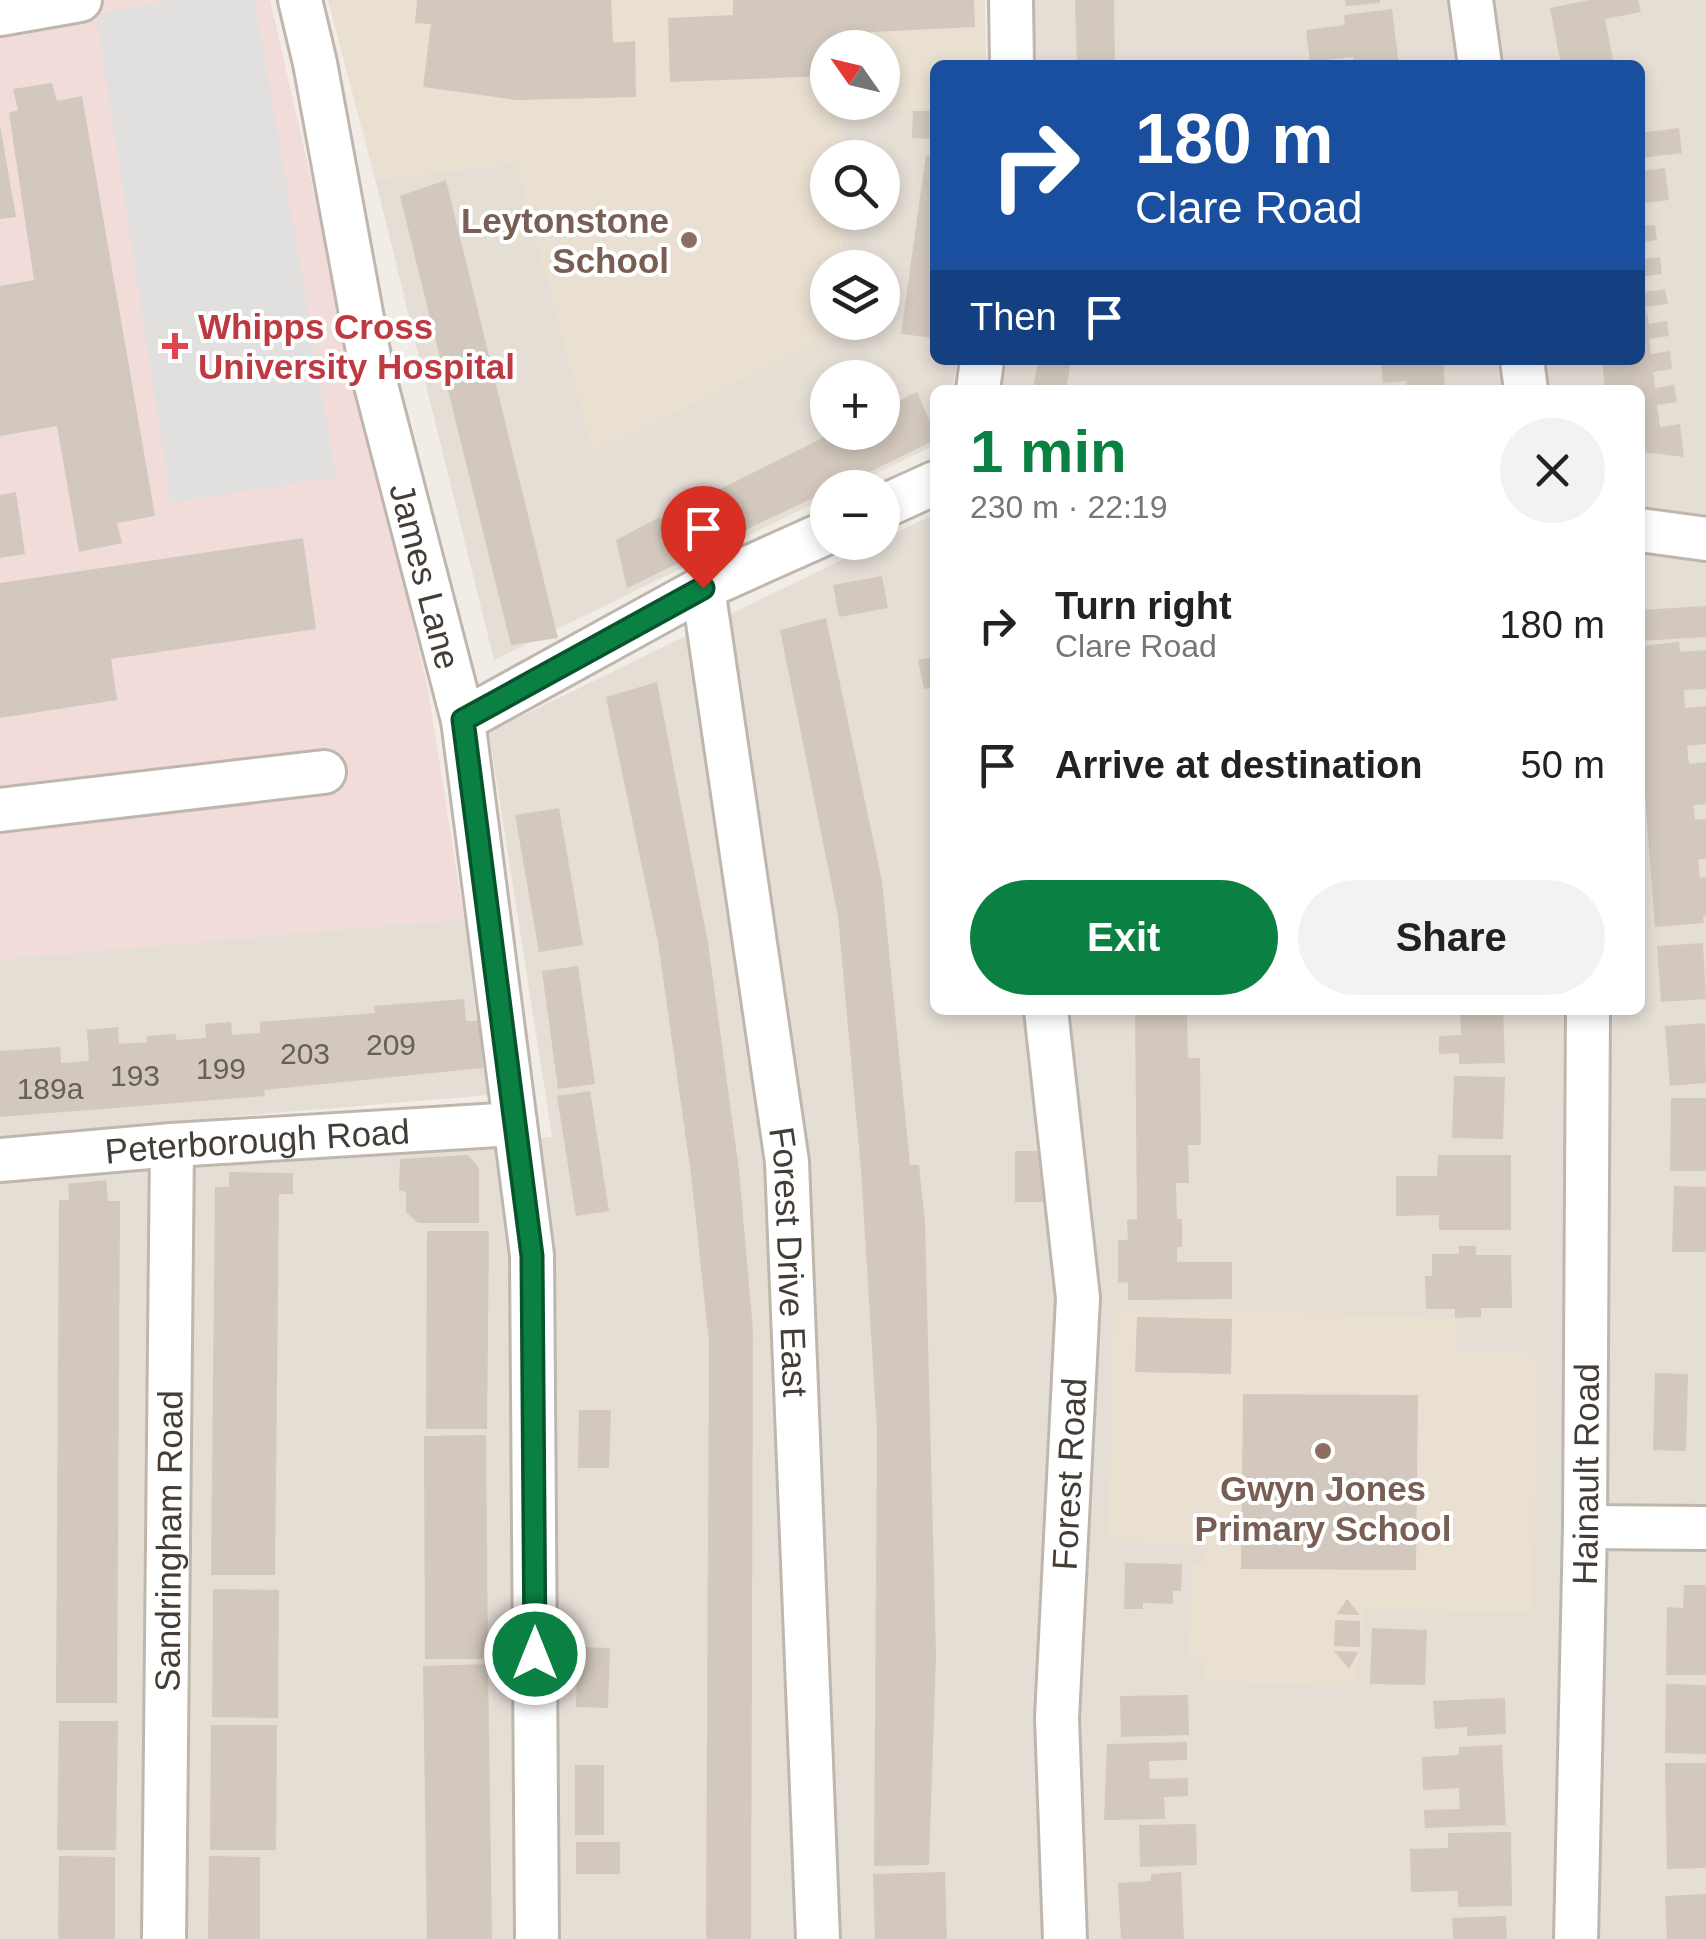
<!DOCTYPE html>
<meta charset="utf-8">
<style>
body{margin:0;font-family:Arial,sans-serif;background:#f2f2f2;color:#222;height:100vh;display:flex;flex-direction:column;font-size:38px;white-space:nowrap}
*{box-sizing:border-box;margin:0}
p{font-size:32px;color:#767676}
.icon{flex:none;width:55px;height:55px;fill:none;stroke:currentColor;stroke-width:2;stroke-linecap:round;stroke-linejoin:round}
.map{position:relative;flex:1;overflow:hidden}
.details{position:absolute;left:930px;top:385px;width:715px;height:630px;display:flex;flex-direction:column;background:#fff;border-radius:15px;box-shadow:0 5px 15px #0003}
.details>*{flex:none}
.banner{position:absolute;left:930px;top:60px;width:715px;height:305px;border-radius:15px;box-shadow:0 5px 15px #0003;background:#1a4fa0;color:#fff;overflow:hidden}
.needle{width:65px;rotate:304deg}
.tools{position:absolute;left:810px;top:30px;display:grid;gap:20px}
.tools a{display:grid;place-items:center;width:90px;height:90px;border-radius:50%;background:#fff;box-shadow:0 5px 15px #0003;font-size:50px}
.pin{position:absolute;display:grid;place-items:center;width:85px;height:85px;color:#fff;margin:-102px -42px;border-radius:50% 50% 50% 0;rotate:-45deg;box-shadow:0 0 10px #0007}
.pin .icon{rotate:45deg}
.me{position:absolute;width:110px;margin:-55px;rotate:0deg;stroke-linejoin:round;filter:drop-shadow(0 0 8px #0008)}
.turn{display:flex;align-items:center;gap:35px;height:210px;padding:0 40px;font-size:45px}
.turn .icon{width:130px;height:130px;stroke-width:2.5}
.turn b{display:block;font-size:70px;line-height:85px}
.then{display:flex;align-items:center;height:95px;padding:0 40px;background:#0003;gap:20px;font-size:38px}
.round{display:grid;place-items:center;flex:none;width:105px;height:105px;border-radius:52px;background:#f2f2f2}
.headline{display:flex;align-items:center;justify-content:space-between;height:170px;padding:0 40px}
h1{font-size:60px;font-weight:700;line-height:75px;color:#0b8043}
.button{display:flex;gap:20px;margin-top:auto;padding:20px 40px}
.button a{flex:1;height:115px;border-radius:60px;background:#0b8043;color:#fff;font-size:40px;font-weight:700;line-height:115px;text-align:center}
.button a+a{background:#f2f2f2;color:#222}
ul{padding:0;list-style:none}
li{display:flex;align-items:center;gap:30px;height:140px;padding:0 40px}
li div{flex:1}
li b{display:block;font-size:38px}
li em{font-style:normal}
.map>svg:first-child{display:block}
</style>
<div class="map">
<svg width="1706" height="1939" viewBox="0 0 1706 1939">
<rect width="100%" height="100%" fill="#f1ede6"/>
<path fill="#e5ded5" fill-rule="evenodd" d="M 1031,0 L 1706,0 L 1706,1939 L 0,1939 L 0,1179 L 552,1137 L 489,732 L 876,543 L 882,542 L 883,539 L 935,514 L 935,1010 L 1640,1010 L 1640,390 L 1002,390 L 1005,360 L 1640,360 L 1640,65 L 1033,65 Z
M 935,106 L 935,360 L 957,360 L 952,390 L 935,390 L 935,445 L 848,487 L 828,488 L 827,497 L 494,660 L 375,179 L 517,163 L 593,451 L 839,332 L 839,323 L 882,322 L 882,268 L 841,267 L 842,213 L 882,212 L 882,158 L 843,157 L 844,113 ZM 828,378 L 882,378 L 882,432 L 828,432 Z
M 464,919 L 495,1084 L 488,1095 L 0,1136 L 0,959 Z"/>
<path fill="#e9e0d1" fill-rule="evenodd" d="M 328,0 L 985,0 L 986,65 L 935,65 L 935,106 L 844,114 L 843,157 L 828,158 L 828,212 L 842,213 L 841,267 L 828,268 L 828,322 L 839,323 L 839,332 L 593,452 L 517,163 L 375,179 ZM 828,48 L 882,48 L 882,102 L 828,102 Z
M 1183,1310 L 1455,1318 L 1455,1352 L 1527,1350 L 1538,1360 L 1532,1613 L 1365,1609 L 1355,1687 L 1204,1681 L 1204,1658 L 1189,1656 L 1191,1564 L 1204,1563 L 1204,1544 L 1108,1542 L 1114,1311 Z"/>
<path fill="#f1dcda" d="M 0,0 L 270,0 L 428,689 L 464,919 L 0,959 Z"/>
<path fill="#e2e0de" d="M 171,0 L 255,0 L 336,477 L 171,503 L 96,14 Z"/>
<path fill="#d2c8bd" d="M 417,0 L 611,0 L 613,43 L 635,41 L 636,97 L 517,100 L 423,87 L 431,24 L 415,23 Z
M 733,0 L 974,0 L 975,27 L 871,32 L 872,48 L 828,48 L 828,76 L 670,82 L 668,18 L 733,15 Z
M 1075,0 L 1114,0 L 1115,65 L 1077,65 Z
M 1345,0 L 1380,0 L 1380,3 L 1346,6 Z
M 1589,0 L 1638,0 L 1641,12 L 1605,19 L 1614,65 L 1561,65 L 1550,8 Z
M 1392,9 L 1399,65 L 1354,65 L 1353,57 L 1310,62 L 1306,30 L 1345,25 L 1344,15 Z
M 52,83 L 57,101 L 82,96 L 155,516 L 117,523 L 122,543 L 79,552 L 57,426 L 0,436 L 0,286 L 34,280 L 9,113 L 18,110 L 13,89 Z
M 913,111 L 935,111 L 935,139 L 912,138 Z
M 0,125 L 16,217 L 0,219 Z
M 1679,128 L 1682,153 L 1640,158 L 1640,133 Z
M 926,155 L 935,157 L 935,338 L 901,334 Z
M 1665,168 L 1669,200 L 1640,204 L 1640,171 Z
M 446,180 L 558,638 L 511,645 L 400,196 Z
M 1655,225 L 1657,240 L 1640,243 L 1640,226 Z
M 1660,257 L 1662,274 L 1640,277 L 1640,259 Z
M 1640,285 L 1643,292 L 1665,289 L 1668,304 L 1646,307 L 1649,324 L 1667,321 L 1669,336 L 1649,339 L 1651,354 L 1670,351 L 1672,369 L 1653,372 L 1655,388 L 1674,385 L 1677,402 L 1657,405 L 1660,427 L 1680,424 L 1684,457 L 1640,452 L 1640,390 L 1605,390 L 1602,360 L 1640,360 Z
M 1038,360 L 1071,360 L 1066,390 L 1033,390 Z
M 1381,360 L 1443,360 L 1445,390 L 1407,390 L 1406,381 L 1383,383 Z
M 917,392 L 935,433 L 935,440 L 836,488 L 828,488 L 828,491 L 690,556 L 674,512 L 835,432 L 882,432 L 882,409 Z
M 16,492 L 25,554 L 0,558 L 0,495 Z
M 660,517 L 683,561 L 627,588 L 616,540 Z
M 303,538 L 316,629 L 111,659 L 117,700 L 0,718 L 0,583 Z
M 882,576 L 888,608 L 839,617 L 833,585 Z
M 1706,606 L 1706,637 L 1640,641 L 1640,610 Z
M 826,618 L 882,881 L 910,1165 L 919,1165 L 925,1223 L 936,1656 L 929,1865 L 874,1866 L 877,1431 L 861,1170 L 838,916 L 780,630 Z
M 1679,642 L 1680,652 L 1706,650 L 1706,689 L 1684,690 L 1685,708 L 1706,706 L 1706,744 L 1687,746 L 1689,764 L 1706,762 L 1706,804 L 1693,805 L 1695,820 L 1706,819 L 1706,859 L 1698,859 L 1700,878 L 1706,877 L 1706,916 L 1703,916 L 1704,923 L 1655,927 L 1640,728 L 1640,646 Z
M 935,657 L 935,687 L 924,689 L 918,660 Z
M 657,682 L 708,943 L 739,1170 L 753,1331 L 751,1939 L 706,1939 L 709,1343 L 691,1174 L 658,942 L 606,697 Z
M 559,808 L 583,945 L 539,952 L 515,815 Z
M 1703,943 L 1706,999 L 1661,1002 L 1657,946 Z
M 578,966 L 595,1084 L 558,1089 L 542,971 Z
M 464,999 L 466,1021 L 479,1021 L 483,1068 L 264,1090 L 265,1096 L 0,1117 L 0,1051 L 60,1047 L 61,1063 L 89,1061 L 87,1030 L 118,1027 L 119,1044 L 147,1042 L 147,1036 L 176,1034 L 176,1040 L 206,1038 L 205,1024 L 231,1022 L 232,1035 L 260,1033 L 260,1022 L 375,1013 L 374,1006 Z
M 1135,1010 L 1187,1010 L 1188,1058 L 1200,1058 L 1201,1145 L 1188,1145 L 1189,1183 L 1176,1183 L 1177,1219 L 1182,1219 L 1182,1247 L 1177,1247 L 1177,1262 L 1232,1262 L 1232,1299 L 1128,1300 L 1128,1282 L 1118,1283 L 1118,1240 L 1128,1240 L 1127,1220 L 1137,1219 Z
M 1460,1010 L 1503,1010 L 1505,1063 L 1459,1064 L 1459,1053 L 1439,1054 L 1439,1036 L 1461,1035 Z
M 1705,1023 L 1706,1083 L 1670,1086 L 1665,1026 Z
M 1454,1076 L 1505,1077 L 1503,1139 L 1452,1138 Z
M 590,1091 L 609,1211 L 576,1216 L 557,1096 Z
M 1671,1098 L 1706,1098 L 1706,1171 L 1670,1171 Z
M 1015,1151 L 1056,1151 L 1056,1202 L 1015,1202 Z
M 468,1155 L 479,1168 L 479,1223 L 418,1223 L 406,1212 L 406,1192 L 399,1190 L 400,1159 Z
M 1438,1155 L 1511,1155 L 1511,1230 L 1439,1230 L 1439,1215 L 1396,1216 L 1396,1176 L 1437,1176 Z
M 229,1172 L 293,1173 L 293,1194 L 279,1194 L 275,1575 L 211,1575 L 215,1187 L 229,1187 Z
M 106,1180 L 108,1201 L 120,1201 L 117,1703 L 56,1703 L 59,1200 L 69,1200 L 68,1184 Z
M 1674,1186 L 1706,1187 L 1706,1252 L 1672,1252 Z
M 427,1231 L 489,1231 L 487,1429 L 426,1429 Z
M 1459,1246 L 1476,1246 L 1476,1255 L 1511,1255 L 1512,1308 L 1481,1308 L 1481,1317 L 1455,1318 L 1455,1309 L 1426,1309 L 1425,1276 L 1432,1276 L 1432,1254 L 1459,1254 Z
M 1137,1317 L 1232,1319 L 1231,1374 L 1135,1372 Z
M 1655,1373 L 1688,1374 L 1686,1451 L 1653,1450 Z
M 1243,1394 L 1418,1395 L 1416,1570 L 1241,1569 Z
M 579,1410 L 611,1410 L 609,1468 L 578,1468 Z
M 486,1435 L 488,1659 L 425,1659 L 424,1436 Z
M 1125,1563 L 1182,1564 L 1181,1591 L 1173,1591 L 1173,1604 L 1143,1603 L 1143,1609 L 1124,1609 Z
M 1684,1585 L 1706,1585 L 1706,1675 L 1666,1675 L 1667,1607 L 1683,1608 Z
M 213,1589 L 279,1590 L 278,1718 L 212,1717 Z
M 1347,1599 L 1360,1615 L 1337,1614 Z
M 1335,1620 L 1360,1621 L 1360,1647 L 1334,1646 Z
M 1372,1628 L 1427,1630 L 1425,1685 L 1370,1684 Z
M 578,1647 L 610,1648 L 608,1708 L 576,1707 Z
M 1334,1651 L 1358,1652 L 1349,1669 Z
M 488,1664 L 492,1939 L 427,1939 L 423,1666 Z
M 1666,1684 L 1706,1685 L 1706,1754 L 1665,1753 Z
M 1188,1695 L 1189,1735 L 1121,1737 L 1120,1696 Z
M 1505,1698 L 1506,1734 L 1467,1736 L 1467,1727 L 1435,1729 L 1433,1701 Z
M 59,1721 L 118,1721 L 116,1850 L 57,1850 Z
M 211,1725 L 277,1725 L 276,1850 L 210,1850 Z
M 1187,1742 L 1187,1760 L 1149,1761 L 1150,1779 L 1188,1778 L 1188,1796 L 1164,1797 L 1165,1819 L 1104,1820 L 1107,1744 Z
M 1502,1745 L 1506,1825 L 1425,1828 L 1424,1810 L 1460,1809 L 1459,1788 L 1423,1790 L 1422,1757 L 1459,1755 L 1459,1747 Z
M 1665,1763 L 1706,1763 L 1706,1868 L 1667,1869 Z
M 575,1765 L 604,1765 L 604,1835 L 575,1835 Z
M 1196,1824 L 1197,1865 L 1140,1867 L 1139,1825 Z
M 1511,1832 L 1512,1906 L 1458,1907 L 1458,1891 L 1411,1892 L 1410,1849 L 1448,1848 L 1448,1833 Z
M 576,1842 L 620,1842 L 620,1874 L 576,1874 Z
M 59,1856 L 115,1857 L 115,1939 L 58,1939 Z
M 209,1856 L 260,1857 L 260,1939 L 208,1939 Z
M 945,1872 L 947,1939 L 875,1939 L 873,1874 Z
M 1181,1872 L 1184,1939 L 1121,1939 L 1118,1883 L 1151,1881 L 1151,1874 Z
M 1706,1894 L 1706,1939 L 1667,1939 L 1665,1896 Z
M 1506,1916 L 1507,1939 L 1453,1939 L 1452,1918 Z"/>
<g fill="none" stroke-linecap="round" stroke-linejoin="round">
<defs>
<g id="minor">
<path id="s1" d="M 300,0 L 315,63 L 370,362 L 463,720 L 532,1255 L 537,1939"/>
<path d="M 1011,0 L 1012,65"/>
<path d="M 1471,0 L 1480,65"/>
<path d="M 0,14 L 80,0"/>
<path d="M 1522,360 L 1526,390"/>
<path d="M 978,390 L 982,360"/>
<path d="M 882,507 L 935,483"/>
<path d="M 1640,530 L 1706,539"/>
<path id="s2" d="M 703,588 L 787,1162 L 818,1939"/>
<path d="M 463,720 L 703,588 L 828,532"/>
<path d="M 0,810 L 324,772"/>
<path d="M 1046,1010 L 1078,1298 L 1057,1718 L 1065,1939"/>
<path id="s3" d="M 0,1160 L 172,1145 L 515,1124"/>
<path d="M 1585,1527 L 1706,1528"/>
<path id="s4" d="M 164,1939 L 172,1145"/>
<path id="s5" d="M 1576,1939 L 1585,1527 L 1588,1010"/>
</g>
</defs>
<use href="#minor" stroke="#bfb7ad" stroke-width="48"/>
<use href="#minor" stroke="#fff" stroke-width="42"/>
</g>
<g fill="none" stroke-linecap="round" stroke-linejoin="round">
<defs>
<path id="route" d="M 535,1654 L 532,1256 L 463,720 L 703,588"/>
</defs>
<use href="#route" stroke="#07532c" stroke-width="25"/>
<use href="#route" stroke="#0b8043" stroke-width="18"/>
</g>
<g fill="#8d6e63" stroke="#fff" stroke-width="4">
<circle cx="689" cy="240" r="10"/>
<circle cx="1323" cy="1451" r="10"/>
</g>
<path fill="#e0444e" stroke="#fff" stroke-width="4" d="M170 331h10v10h10v10h-10v10h-10v-10h-10v-10h10z"/>
<g text-anchor="middle" dominant-baseline="central" stroke-width="8" stroke-linejoin="round" paint-order="stroke">
<g font-size="30" fill="#676058">
<text x="391" y="1044">209</text>
<text x="305" y="1053">203</text>
<text x="221" y="1068">199</text>
<text x="135" y="1075">193</text>
<text x="50" y="1088">189a</text>
</g>
<g font-size="35" font-weight="bold" fill="#785e54" stroke="#fff" text-anchor="end">
<text x="669" y="220">Leytonstone<tspan x="669" dy="40">School</tspan></text>
<text x="1323" y="1488" text-anchor="middle">Gwyn Jones<tspan x="1323" dy="40">Primary School</tspan></text>
</g>
<g font-size="35" font-weight="bold" fill="#be3a42" stroke="#fff" text-anchor="start">
<text x="198" y="326">Whipps Cross<tspan x="198" dy="40">University Hospital</tspan></text>
</g>
<g font-size="35" fill="#433d36" stroke="#fff">
<text stroke="none"><textPath href="#s1" startOffset="590">James Lane</textPath></text>
<text stroke="none"><textPath href="#s3" startOffset="258">Peterborough Road</textPath></text>
<text stroke="none"><textPath href="#s2" startOffset="680">Forest Drive East</textPath></text>
<text transform="translate(1069 1474) rotate(-87)">Forest Road</text>
<text stroke="none"><textPath href="#s5" startOffset="465">Hainault Road</textPath></text>
<text stroke="none"><textPath href="#s4" startOffset="398">Sandringham Road</textPath></text>
</g>
</g>
</svg>
<div class="tools">
<a><svg class="needle" viewBox="-14 -14 28 28"><path d="M0-13l5 13h-10z" fill="#e53935"/><path d="M0 13l5-13h-10z" fill="#767676"/></svg></a>
<a><svg class="icon" aria-label="search" viewBox="0 0 24 24"><circle cx="10" cy="10" r="6"/><path d="M15 15l6 6"/></svg></a>
<a><svg class="icon" aria-label="layers" viewBox="0 0 24 24"><path d="M12 4l9 5-9 5-9-5zM3 14l9 5 9-5"/></svg></a>
<a>+</a>
<a>−</a>
</div>
<div class="pin" style="left:703px;top:588px;background:#d93025"><svg class="icon" aria-label="arrive" viewBox="0 0 24 24"><path d="M6 21V4h12l-3 4 3 4H6"/></svg></div>
<svg class="me" style="left:535px;top:1654px" viewBox="-20 -20 40 40"><circle r="17" fill="#0b8043" stroke="#fff" stroke-width="3"/><path d="M0-11L8 9 0 5-8 9z" fill="#fff"/></svg>
<div class="banner">
<div class="turn"><svg class="icon" aria-label="right" viewBox="0 0 24 24"><path d="M7 20v-9h11M14 6l5 5-5 5"/></svg><div><b>180 m</b>Clare Road</div></div>
<div class="then">Then<svg class="icon" aria-label="arrive" viewBox="0 0 24 24"><path d="M6 21V4h12l-3 4 3 4H6"/></svg></div>
</div>
<section class="details">
<div class="headline"><div><h1>1 min</h1><p>230 m · 22:19</p></div><a class="round"><svg class="icon" aria-label="close" viewBox="0 0 24 24"><path d="M6 6l12 12M18 6L6 18"/></svg></a></div>
<ul>
<li><svg class="icon" aria-label="right" viewBox="0 0 24 24"><path d="M7 20v-9h11M14 6l5 5-5 5"/></svg><div><b>Turn right</b><p>Clare Road</p></div><em>180 m</em></li>
<li><svg class="icon" aria-label="arrive" viewBox="0 0 24 24"><path d="M6 21V4h12l-3 4 3 4H6"/></svg><div><b>Arrive at destination</b></div><em>50 m</em></li>
</ul>
<div class="button"><a>Exit</a><a>Share</a></div>
</section>
</div>
